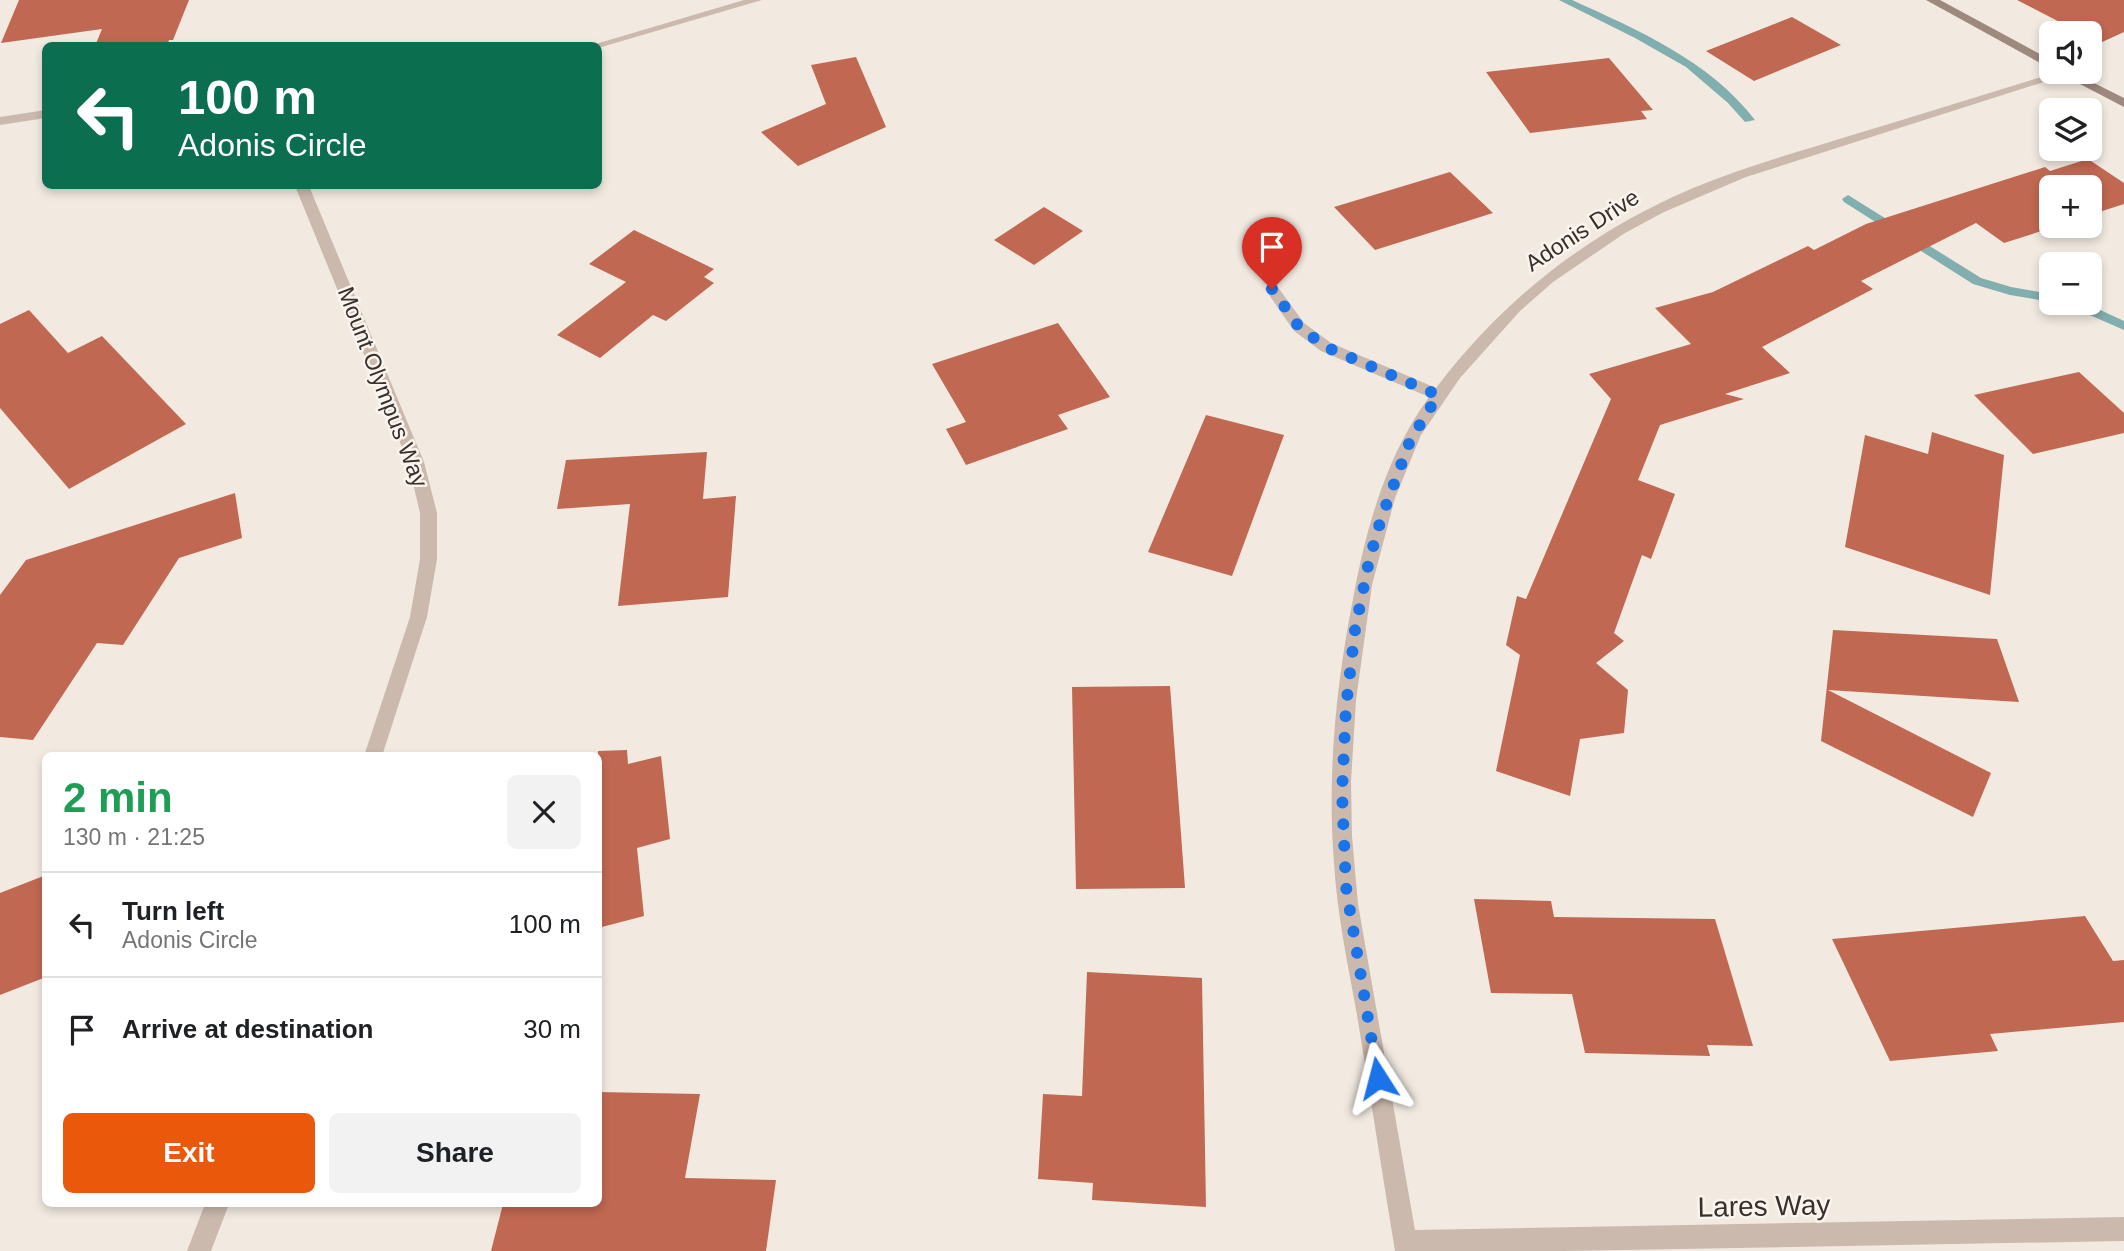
<!DOCTYPE html>
<meta charset="utf-8">
<style>
body{margin:0;font-family:Helvetica,sans-serif;background:#f2f2f2;color:#202124;height:100vh;display:flex;flex-direction:column;font-size:26px;white-space:nowrap}
*{box-sizing:border-box;margin:0}
p{font-size:23px;color:#757577}
.icon{flex:none;width:38px;height:38px;fill:none;stroke:currentColor;stroke-width:2;stroke-linecap:round;stroke-linejoin:round}
.map{position:relative;flex:1;overflow:hidden}
.details{position:absolute;left:42px;top:752px;width:560px;height:455px;display:flex;flex-direction:column;background:#fff;border-radius:10px;box-shadow:0 4px 10px #0003}
.details>*{flex:none}
.top-card{position:absolute;left:42px;top:42px;width:560px;height:147px;border-radius:10px;box-shadow:0 4px 10px #0003;background:#0b6e4f;color:#fff;overflow:hidden}
.tools{position:absolute;left:2039px;top:21px;display:grid;gap:14px}
.tools a{display:grid;place-items:center;width:63px;height:63px;border-radius:10px;background:#fff;box-shadow:0 4px 10px #0003;font-size:35px}
.pin{position:absolute;display:grid;place-items:center;width:60px;height:60px;color:#fff;margin:-72px -30px;border-radius:50% 50% 50% 0;rotate:-45deg;box-shadow:0 0 7px #0007}
.pin .icon{rotate:45deg}
.me{position:absolute;width:77px;margin:-38px;rotate:351deg;stroke-linejoin:round;filter:drop-shadow(0 0 5px #0008)}
.turn{display:flex;align-items:center;gap:24px;height:147px;padding:0 21px;font-size:32px}
.turn .icon{width:91px;height:91px;stroke-width:2.5}
.turn b{display:block;font-size:49px;line-height:60px}
.round{display:grid;place-items:center;flex:none;width:74px;height:74px;border-radius:10px;background:#f2f2f2}
.head{display:flex;align-items:center;justify-content:space-between;height:119px;padding:0 21px}
h1{font-size:42px;font-weight:600;line-height:52px;color:#1e9e55}
.action{display:flex;gap:14px;margin-top:auto;padding:14px 21px}
.action a{flex:1;height:80px;border-radius:10px;background:#ea580c;color:#fff;font-size:28px;font-weight:600;line-height:80px;text-align:center}
.action a+a{background:#f2f2f2;color:#202124}
ul{padding:0;list-style:none}
li{display:flex;align-items:center;gap:21px;height:105px;padding:0 21px;border-top:2px solid #e0e0e0}
li div{flex:1}
li b{display:block;font-size:26px}
li em{font-style:normal}
.map>svg:first-child{display:block}
</style>
<div class="map">
<svg width="2124" height="1251" viewBox="0 0 2124 1251">
<rect width="100%" height="100%" fill="#f2eae1"/>
<g fill="none" stroke-linecap="round" stroke-linejoin="round">
<path fill="#81aeae" fill-rule="evenodd" d="M 1559,0 L 1572,0 C 1638,30 1710,61 1755,120 L 1745,122 L 1728,103 L 1686,67 L 1635,38 Z
M 1848,195 L 1981,278 L 2011,287 L 2051,294 L 2051,302 L 2010,295 L 1973,284 L 1844,202 L 1842,199 Z
M 2068,303 L 2085,303 L 2124,321 L 2124,330 L 2069,306 Z"/>
</g>
<path fill="#c06852" d="M 19,0 L 189,0 L 173,40 L 169,40 L 167,46 L 95,46 L 102,29 L 1,43 Z
M 2017,0 L 2124,0 L 2124,32 L 2100,43 L 2090,38 L 2090,33 L 2081,33 Z
M 1792,17 L 1841,45 L 1754,81 L 1706,51 Z
M 856,57 L 886,127 L 798,166 L 761,132 L 826,104 L 811,65 Z
M 1609,58 L 1653,110 L 1641,111 L 1647,119 L 1530,133 L 1486,72 Z
M 2088,159 L 2124,183 L 2124,204 L 2090,215 L 2090,187 L 2051,187 L 2051,226 L 2057,226 L 2004,243 L 1976,223 L 1861,281 L 1873,289 L 1762,347 L 1790,373 L 1725,394 L 1744,399 L 1660,425 L 1638,480 L 1675,494 L 1651,559 L 1642,555 L 1614,633 L 1624,641 L 1596,663 L 1628,690 L 1624,733 L 1580,739 L 1570,796 L 1496,771 L 1520,655 L 1506,645 L 1517,596 L 1526,599 L 1611,399 L 1589,374 L 1691,344 L 1655,308 L 1713,292 L 1808,246 L 1814,250 L 1866,224 L 2045,167 L 2050,171 Z
M 1450,172 L 1493,213 L 1375,250 L 1334,207 Z
M 1044,207 L 1083,231 L 1034,265 L 994,240 Z
M 634,230 L 714,269 L 704,277 L 714,283 L 666,321 L 653,315 L 600,358 L 557,335 L 626,282 L 589,264 Z
M 29,310 L 68,353 L 102,336 L 186,424 L 69,489 L 0,408 L 0,324 Z
M 1058,323 L 1110,397 L 1058,415 L 1068,429 L 966,465 L 946,429 L 966,422 L 932,364 Z
M 2079,372 L 2124,413 L 2124,433 L 2033,454 L 1974,395 Z
M 1206,415 L 1284,435 L 1232,576 L 1148,552 Z
M 1932,432 L 2004,455 L 1990,595 L 1845,547 L 1865,435 L 1928,454 Z
M 707,452 L 703,499 L 736,496 L 728,597 L 618,606 L 630,504 L 557,509 L 566,460 Z
M 235,493 L 242,538 L 179,558 L 123,645 L 97,643 L 33,740 L 0,737 L 0,595 L 26,560 Z
M 1833,630 L 1997,639 L 2019,702 L 1828,690 L 1991,773 L 1973,817 L 1821,741 Z
M 1170,686 L 1185,888 L 1076,889 L 1072,687 Z
M 627,750 L 628,764 L 661,756 L 670,839 L 637,848 L 644,916 L 598,928 L 598,751 Z
M 46,875 L 46,977 L 0,995 L 0,893 Z
M 1474,899 L 1551,901 L 1554,917 L 1715,919 L 1753,1046 L 1707,1045 L 1710,1056 L 1585,1053 L 1572,994 L 1491,993 Z
M 2085,916 L 2113,961 L 2124,960 L 2124,1022 L 1990,1034 L 1998,1051 L 1890,1061 L 1832,939 Z
M 1087,972 L 1202,978 L 1206,1207 L 1092,1200 L 1093,1183 L 1038,1179 L 1043,1094 L 1082,1096 Z
M 598,1092 L 700,1094 L 685,1178 L 776,1180 L 766,1251 L 491,1251 L 503,1204 L 598,1204 Z"/>
<g fill="none" stroke-linecap="round" stroke-linejoin="round">
<path fill="#cbb9ad" fill-rule="evenodd" d="M 744,0 L 762,0 L 598,48 L 598,46 L 589,46 Z
M 2058,72 L 2072,73 L 1746,177 L 1664,212 L 1625,233 L 1553,282 L 1520,311 L 1460,378 L 1421,435 L 1395,498 L 1372,585 L 1356,700 L 1351,782 L 1352,836 L 1358,904 L 1415,1230 L 2124,1217 L 2124,1241 L 1565,1251 L 1395,1251 C 1382,1172 1370,1094 1357,1015 C 1348,965 1337,914 1334,863 C 1327,775 1336,685 1353,599 C 1366,528 1386,456 1429,397 L 1321,351 L 1294,331 L 1265,289 L 1267,286 L 1277,286 L 1304,323 L 1331,343 L 1436,388 C 1514,285 1615,213 1738,171 C 1774,158 1812,148 1849,136 C 1919,115 1988,93 2058,72 Z
M 46,110 L 46,118 L 0,125 L 0,117 Z
M 295,186 L 309,186 L 424,462 L 437,513 L 437,559 L 427,617 L 382,756 L 364,756 L 410,617 L 420,559 L 420,513 L 408,462 Z
M 205,1204 L 229,1204 L 211,1251 L 187,1251 Z"/>
<path fill="#9e897f" fill-rule="evenodd" d="M 1926,0 L 1940,0 L 2051,60 L 2051,69 Z
M 2057,72 L 2072,72 L 2124,98 L 2124,107 Z"/>
</g>
<g fill="none" stroke-linecap="round" stroke-linejoin="round">
<path stroke="#1a73e8" stroke-width="12" stroke-dasharray="0 21.6" d="M 1272,289 L 1299,327 L 1326,347 L 1438,395 L 1410,441 L 1381,519 L 1369,561 L 1355,630 L 1346,707 L 1342,793 L 1346,887 L 1378,1078"/>
</g>
<g text-anchor="middle" dominant-baseline="central" stroke-width="5" stroke-linejoin="round" paint-order="stroke">
<g font-size="23" fill="#392f2b" stroke="#faf4ee">
<text transform="translate(1582 230) rotate(-33)">Adonis Drive</text>
<text transform="translate(383 387) rotate(69)">Mount Olympus Way</text>
</g>
<g font-size="28" fill="#392f2b" stroke="#faf4ee">
<text transform="translate(1764 1206) rotate(-1)">Lares Way</text>
</g>
</g>
</svg>
<div class="tools">
<a><svg class="icon" aria-label="sound" viewBox="0 0 24 24"><path d="M4 9h4l5-4v14l-5-4H4zM17 9q2 3 0 6"/></svg></a>
<a><svg class="icon" aria-label="layers" viewBox="0 0 24 24"><path d="M12 4l9 5-9 5-9-5zM3 14l9 5 9-5"/></svg></a>
<a>+</a>
<a>−</a>
</div>
<div class="pin" style="left:1272px;top:289px;background:#d93025"><svg class="icon" aria-label="arrive" viewBox="0 0 24 24"><path d="M6 21V4h12l-3 4 3 4H6"/></svg></div>
<svg class="me" style="left:1378px;top:1078px" viewBox="-20 -20 40 40"><path d="M0-17L14 15 0 8-14 15z" fill="#1a73e8" stroke="#fff" stroke-width="4"/></svg>
<div class="top-card">
<div class="turn"><svg class="icon" aria-label="left" viewBox="0 0 24 24"><path d="M17 20v-9H6M10 6l-5 5 5 5"/></svg><div><b>100 m</b>Adonis Circle</div></div>
</div>
<section class="details">
<div class="head"><div><h1>2 min</h1><p>130 m · 21:25</p></div><a class="round"><svg class="icon" aria-label="close" viewBox="0 0 24 24"><path d="M6 6l12 12M18 6L6 18"/></svg></a></div>
<ul>
<li><svg class="icon" aria-label="left" viewBox="0 0 24 24"><path d="M17 20v-9H6M10 6l-5 5 5 5"/></svg><div><b>Turn left</b><p>Adonis Circle</p></div><em>100 m</em></li>
<li><svg class="icon" aria-label="arrive" viewBox="0 0 24 24"><path d="M6 21V4h12l-3 4 3 4H6"/></svg><div><b>Arrive at destination</b></div><em>30 m</em></li>
</ul>
<div class="action"><a>Exit</a><a>Share</a></div>
</section>
</div>
